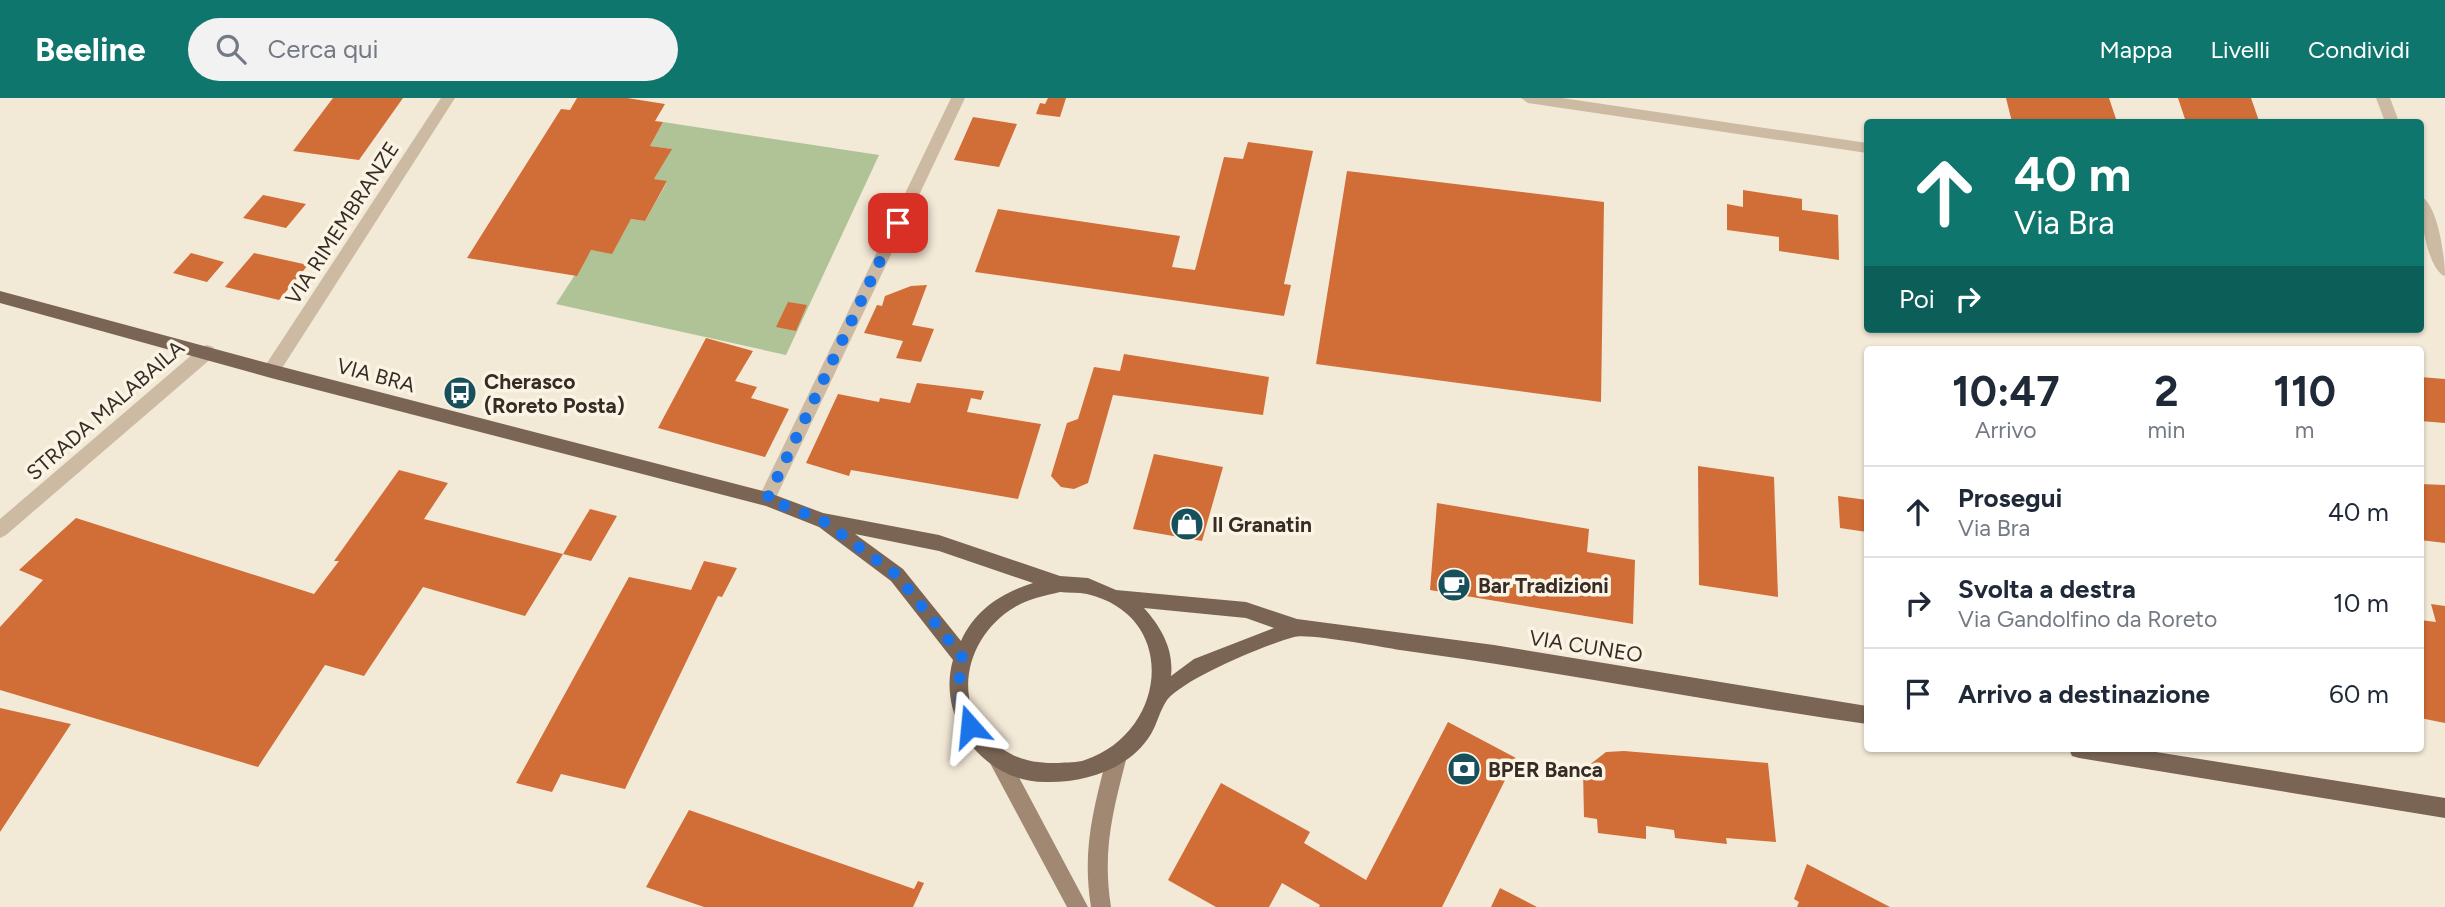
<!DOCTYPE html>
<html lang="it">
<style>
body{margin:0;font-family:Figtree,sans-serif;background:#f2f2f3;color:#1f2937;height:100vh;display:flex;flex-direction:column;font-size:26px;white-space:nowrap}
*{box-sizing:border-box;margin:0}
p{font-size:23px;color:#747a83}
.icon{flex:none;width:38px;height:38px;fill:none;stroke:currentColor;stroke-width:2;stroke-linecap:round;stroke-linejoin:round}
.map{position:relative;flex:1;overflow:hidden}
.sheet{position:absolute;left:1864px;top:248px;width:560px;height:406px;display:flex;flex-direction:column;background:#fff;border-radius:7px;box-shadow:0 2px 5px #0004}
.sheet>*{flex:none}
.hud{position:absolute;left:1864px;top:21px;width:560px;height:214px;border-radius:7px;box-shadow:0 2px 5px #0004;background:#0f766e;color:#fff;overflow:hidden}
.pin{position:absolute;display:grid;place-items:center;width:60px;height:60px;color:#fff;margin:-30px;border-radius:14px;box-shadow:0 4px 10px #0006}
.me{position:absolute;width:77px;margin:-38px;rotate:342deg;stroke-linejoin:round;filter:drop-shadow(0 0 5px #0008)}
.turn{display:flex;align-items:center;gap:24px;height:147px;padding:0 35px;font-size:32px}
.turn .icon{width:91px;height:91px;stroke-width:2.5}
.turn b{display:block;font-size:49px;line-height:60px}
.then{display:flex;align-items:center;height:66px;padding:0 35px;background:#0003;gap:14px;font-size:26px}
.eta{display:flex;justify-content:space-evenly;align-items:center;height:119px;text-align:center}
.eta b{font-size:42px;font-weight:700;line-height:49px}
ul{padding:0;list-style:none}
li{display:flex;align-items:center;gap:21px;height:91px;padding:0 35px;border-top:2px solid #e0e1e3}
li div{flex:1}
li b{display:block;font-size:26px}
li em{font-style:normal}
header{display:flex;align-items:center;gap:42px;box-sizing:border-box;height:98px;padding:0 35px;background:#0f766e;color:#fff}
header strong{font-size:33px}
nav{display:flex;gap:38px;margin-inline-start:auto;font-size:24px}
.search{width:490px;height:63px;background:#f2f2f3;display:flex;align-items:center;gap:18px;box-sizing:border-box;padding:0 24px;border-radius:38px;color:#747a83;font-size:26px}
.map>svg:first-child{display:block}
</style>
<header>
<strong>Beeline</strong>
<div class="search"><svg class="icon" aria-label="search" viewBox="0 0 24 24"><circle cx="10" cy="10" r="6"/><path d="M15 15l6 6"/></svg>Cerca qui</div>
<nav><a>Mappa</a><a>Livelli</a><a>Condividi</a></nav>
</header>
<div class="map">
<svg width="2445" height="809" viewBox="0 0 2445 809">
<rect width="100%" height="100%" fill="#f3e9d7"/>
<path fill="#afc396" d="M 663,24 L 879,57 L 786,257 L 556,206 L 591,152 L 612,155 L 631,121 L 645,123 L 667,84 L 654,81 L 671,51 L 650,48 Z"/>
<path fill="#d16d37" d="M 333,0 L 403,0 L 359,62 L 293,53 Z
M 577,0 L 627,0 L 665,6 L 655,23 L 663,24 L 650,48 L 672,51 L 654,81 L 667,83 L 645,123 L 631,121 L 612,156 L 591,152 L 577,178 L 467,160 L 561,11 L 570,12 Z
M 1048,0 L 1066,0 L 1060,19 L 1036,16 L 1040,5 L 1045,6 Z
M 2006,0 L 2109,0 L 2117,24 L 2012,24 Z
M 2178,0 L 2251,0 L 2259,23 L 2186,24 Z
M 973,19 L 1017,26 L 999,69 L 954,62 Z
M 1248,44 L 1313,53 L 1284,186 L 1291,187 L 1284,218 L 975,174 L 998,111 L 1180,138 L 1172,169 L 1195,172 L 1224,59 L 1243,61 Z
M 1347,73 L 1604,104 L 1601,304 L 1316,266 Z
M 1743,92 L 1802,101 L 1802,112 L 1838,117 L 1839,162 L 1779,153 L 1779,139 L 1727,132 L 1727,106 L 1743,109 Z
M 263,97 L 306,106 L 286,130 L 243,120 Z
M 191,155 L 224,164 L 207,184 L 173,175 Z
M 254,155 L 308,167 L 279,202 L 225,189 Z
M 927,187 L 912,227 L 934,231 L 921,264 L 896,260 L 903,243 L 864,235 L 877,207 L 882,208 L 885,198 L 911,188 Z
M 788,204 L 807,207 L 796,233 L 776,229 Z
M 706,240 L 753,253 L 735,283 L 757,289 L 751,300 L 789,311 L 765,359 L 658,330 Z
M 1124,256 L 1269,279 L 1263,317 L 1113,297 L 1088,385 L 1074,391 L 1061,389 L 1051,378 L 1067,325 L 1078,321 L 1094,269 L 1120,273 Z
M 2420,279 L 2445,281 L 2445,325 L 2420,323 Z
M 917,285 L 984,293 L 981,302 L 971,300 L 967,314 L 1041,326 L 1018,401 L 851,372 L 849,378 L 806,365 L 838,296 L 879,304 L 880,300 L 910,305 Z
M 1154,356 L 1223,369 L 1202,443 L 1133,431 Z
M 1698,368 L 1774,379 L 1778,499 L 1699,487 Z
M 399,372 L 448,385 L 424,421 L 563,456 L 525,518 L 423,489 L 364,578 L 325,567 L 258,669 L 0,592 L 0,529 L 43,482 L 19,472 L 76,420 L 314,496 L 339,463 L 334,463 Z
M 2420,386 L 2445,387 L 2445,445 L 2420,442 Z
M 1838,398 L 1867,402 L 1867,434 L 1840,430 Z
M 1437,405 L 1589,431 L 1587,454 L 1635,462 L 1633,526 L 1430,492 Z
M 590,411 L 617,418 L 591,463 L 563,456 Z
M 704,463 L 737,470 L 722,499 L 718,498 L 714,506 L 625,691 L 561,676 L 552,694 L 516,685 L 629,479 L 691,492 Z
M 2431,506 L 2445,508 L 2445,625 L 2420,620 L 2420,522 L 2436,524 Z
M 0,610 L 71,626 L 0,734 Z
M 1448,624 L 1516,660 L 1442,809 L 1319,809 L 1320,807 L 1282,785 L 1269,809 L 1216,809 L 1168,782 L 1221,685 L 1310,734 L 1304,745 L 1366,782 Z
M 1624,653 L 1768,665 L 1776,744 L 1726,740 L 1727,746 L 1675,740 L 1674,732 L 1646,728 L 1646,741 L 1598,735 L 1597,721 L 1584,719 L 1583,672 L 1606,654 Z
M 689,712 L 914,791 L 918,783 L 924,785 L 913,809 L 704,809 L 646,789 Z
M 1807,766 L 1890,809 L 1797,809 L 1799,804 L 1794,801 Z
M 1500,790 L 1537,809 L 1491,809 Z"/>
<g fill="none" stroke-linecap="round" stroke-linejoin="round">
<path fill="#ccbaa2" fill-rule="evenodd" d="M 441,0 L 455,0 L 277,278 L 265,278 L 263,273 L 265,268 Z
M 951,0 L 965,0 L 773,406 L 767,408 L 761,406 L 758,401 Z
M 1521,0 L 1562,0 L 1867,45 L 1867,55 L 1528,5 Z
M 2376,0 L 2390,0 L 2399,24 L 2385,24 Z
M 2420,98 C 2438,105 2445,160 2445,178 C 2427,172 2420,116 2420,98 Z
M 207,247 L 213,249 L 215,254 L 213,259 L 6,437 L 0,440 L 0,421 L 201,249 Z"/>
<path fill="#a08873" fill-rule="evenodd" d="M 1117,649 L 1124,651 L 1127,658 C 1113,713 1102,752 1111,809 L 1091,809 C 1082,752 1093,713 1107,658 L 1110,651 Z
M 998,651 L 1005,653 L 1088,809 L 1067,809 L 991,667 L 988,660 L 991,653 Z"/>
<path fill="#7a6555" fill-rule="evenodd" d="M 0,193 L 271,266 L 767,394 L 823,415 L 939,437 L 1060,478 L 1088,480 L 1116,492 L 1246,504 L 1297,521 L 1494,547 L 1867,608 L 1867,626 C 1711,604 1556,573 1400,552 C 1381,549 1308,535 1294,539 C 1265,547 1185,580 1167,602 C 1160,612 1157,626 1151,636 C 1129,672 1084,685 1045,684 C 983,684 936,620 953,562 L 891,483 L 819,429 L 766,408 L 271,280 L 0,205 ZM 855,436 L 939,453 L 1033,485 C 1001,495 975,512 961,543 L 903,471 ZM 1060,494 C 1069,495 1078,494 1087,496 C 1180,518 1167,635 1085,662 C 1077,665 1067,664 1058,665 C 1029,666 1007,659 987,637 C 951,596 970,535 1015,509 C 1028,501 1044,498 1060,494 ZM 1144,510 L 1246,520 L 1274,530 L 1194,561 L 1171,578 C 1174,551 1161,529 1144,510 Z
M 2069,651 L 2137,651 L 2445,700 L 2445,720 L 2079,660 L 2072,658 Z"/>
</g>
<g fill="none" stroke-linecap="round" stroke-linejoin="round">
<path stroke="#1a73e8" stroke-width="12" stroke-dasharray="0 21.6" d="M 898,125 L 767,401 L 822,422 L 897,477 L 962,559 C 958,584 957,605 970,628"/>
</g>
<defs>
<symbol id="bus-disc" viewBox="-11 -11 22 22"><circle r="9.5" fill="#174f5b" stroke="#fbf3e4"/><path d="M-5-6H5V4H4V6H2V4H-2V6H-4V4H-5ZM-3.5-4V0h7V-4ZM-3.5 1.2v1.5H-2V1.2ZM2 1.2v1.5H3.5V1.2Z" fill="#fff"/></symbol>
<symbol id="shop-disc" viewBox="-11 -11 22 22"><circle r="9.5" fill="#174f5b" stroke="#fbf3e4"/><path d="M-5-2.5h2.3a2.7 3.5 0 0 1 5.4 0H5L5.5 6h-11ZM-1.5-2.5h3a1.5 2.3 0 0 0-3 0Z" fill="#fff"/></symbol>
<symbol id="cafe-disc" viewBox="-11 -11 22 22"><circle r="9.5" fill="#174f5b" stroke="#fbf3e4"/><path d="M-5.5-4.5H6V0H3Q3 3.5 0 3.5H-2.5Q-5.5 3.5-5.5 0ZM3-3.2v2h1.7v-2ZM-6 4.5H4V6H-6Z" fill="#fff"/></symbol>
<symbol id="bank-disc" viewBox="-11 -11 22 22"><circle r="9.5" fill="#174f5b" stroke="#fbf3e4"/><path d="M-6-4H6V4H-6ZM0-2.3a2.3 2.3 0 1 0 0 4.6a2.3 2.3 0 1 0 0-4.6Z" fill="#fff"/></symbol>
</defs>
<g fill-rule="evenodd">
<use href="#bus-disc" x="441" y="276" width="38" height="38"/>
<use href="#shop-disc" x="1168" y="407" width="38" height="38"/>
<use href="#cafe-disc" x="1435" y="468" width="38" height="38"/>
<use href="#bank-disc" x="1445" y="652" width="38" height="38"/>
</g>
<g text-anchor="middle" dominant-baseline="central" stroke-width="7" stroke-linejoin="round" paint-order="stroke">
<g font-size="21" fill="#362c25" stroke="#fbf3e4">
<text transform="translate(342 125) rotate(-57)">VIA RIMEMBRANZE</text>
<text transform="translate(376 277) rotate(15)">VIA BRA</text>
<text transform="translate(105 312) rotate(-41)">STRADA MALABAILA</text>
<text transform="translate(1586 548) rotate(9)">VIA CUNEO</text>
</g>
<g font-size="21" font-weight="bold" fill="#362c25" stroke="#fbf3e4" text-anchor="start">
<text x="484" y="283">Cherasco<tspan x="484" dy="24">(Roreto Posta)</tspan></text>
<text x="1212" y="426">Il Granatin</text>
<text x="1478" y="487">Bar Tradizioni</text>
<text x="1488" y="671">BPER Banca</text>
</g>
</g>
</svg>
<div class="pin" style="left:898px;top:125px;background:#d93025"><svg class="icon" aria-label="arrive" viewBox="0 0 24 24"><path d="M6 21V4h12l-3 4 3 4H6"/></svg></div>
<svg class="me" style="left:970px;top:628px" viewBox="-20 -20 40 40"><path d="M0-17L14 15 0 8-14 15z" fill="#1a73e8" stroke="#fff" stroke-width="4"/></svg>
<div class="hud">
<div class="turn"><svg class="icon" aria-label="ahead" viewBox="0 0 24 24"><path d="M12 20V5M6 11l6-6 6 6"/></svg><div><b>40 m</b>Via Bra</div></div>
<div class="then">Poi<svg class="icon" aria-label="right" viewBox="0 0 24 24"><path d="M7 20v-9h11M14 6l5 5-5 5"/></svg></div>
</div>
<section class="sheet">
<div class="eta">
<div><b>10:47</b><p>Arrivo</p></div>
<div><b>2</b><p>min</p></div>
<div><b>110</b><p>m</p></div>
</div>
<ul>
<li><svg class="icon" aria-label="ahead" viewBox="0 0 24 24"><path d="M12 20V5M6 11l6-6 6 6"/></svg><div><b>Prosegui</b><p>Via Bra</p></div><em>40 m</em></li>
<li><svg class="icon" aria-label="right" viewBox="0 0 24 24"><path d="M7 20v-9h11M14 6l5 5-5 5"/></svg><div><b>Svolta a destra</b><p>Via Gandolfino da Roreto</p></div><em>10 m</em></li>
<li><svg class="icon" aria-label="arrive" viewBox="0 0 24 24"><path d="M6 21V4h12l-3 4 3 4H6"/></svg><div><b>Arrivo a destinazione</b></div><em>60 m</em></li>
</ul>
</section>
</div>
